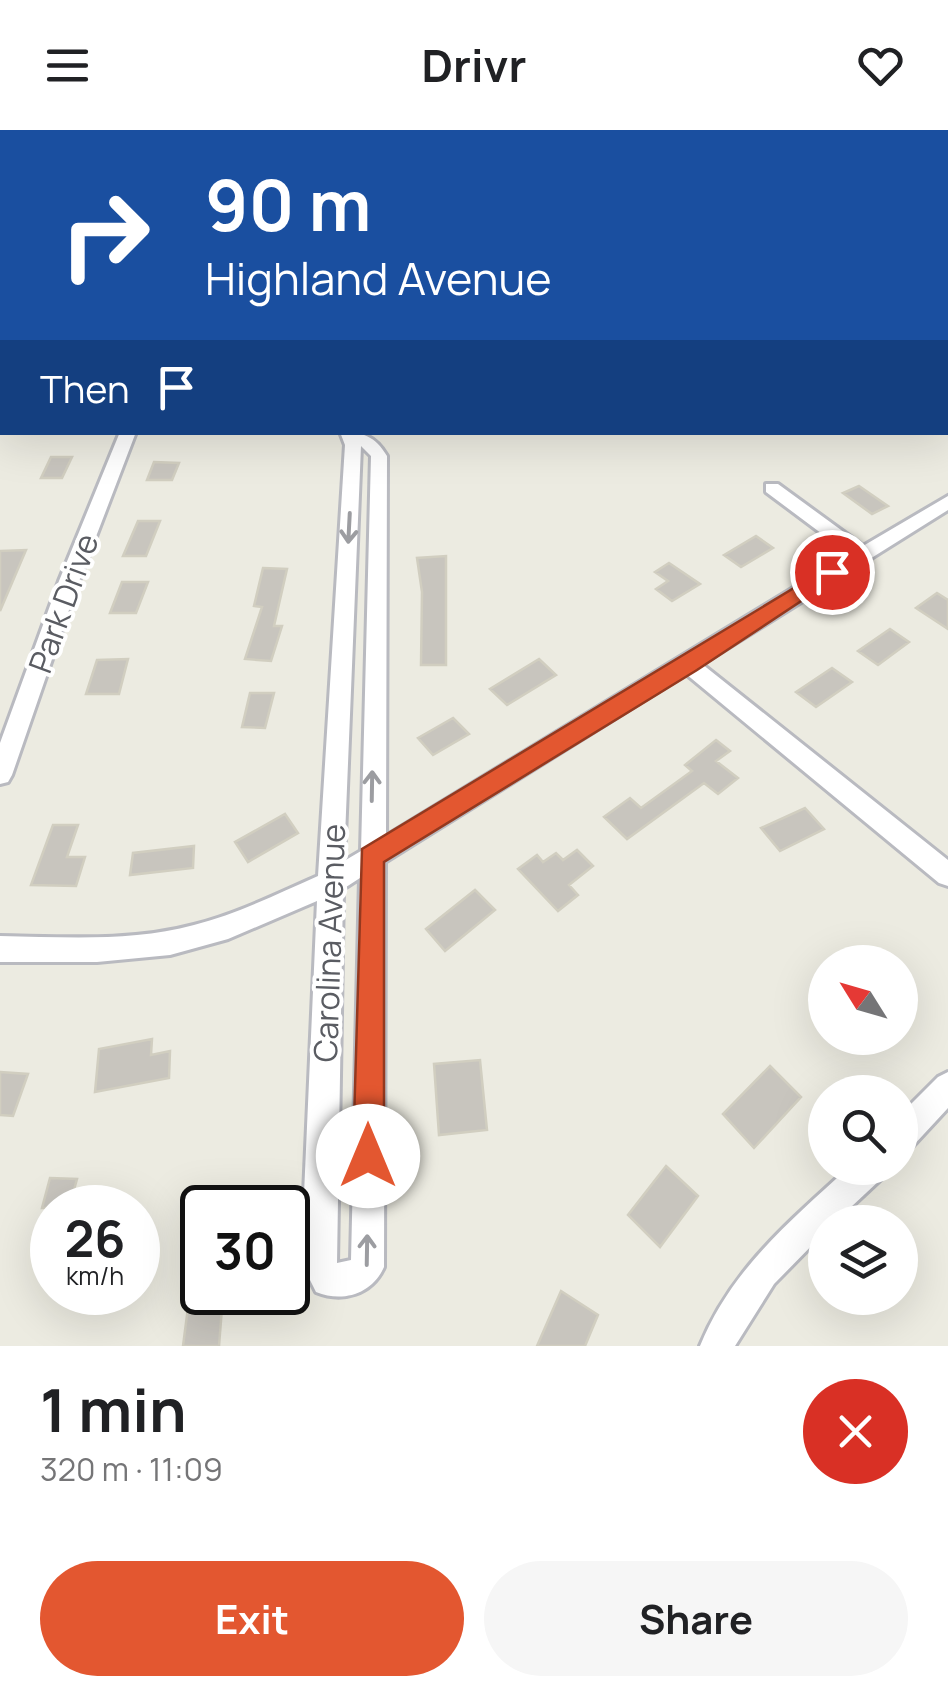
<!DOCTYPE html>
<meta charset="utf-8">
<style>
body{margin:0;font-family:Manrope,sans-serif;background:#f6f6f6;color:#202124;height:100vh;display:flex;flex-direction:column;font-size:38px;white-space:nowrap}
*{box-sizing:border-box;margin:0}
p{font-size:32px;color:#757577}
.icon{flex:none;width:55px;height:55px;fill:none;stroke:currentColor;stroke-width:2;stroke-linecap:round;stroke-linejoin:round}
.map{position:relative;height:1216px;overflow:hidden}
.drawer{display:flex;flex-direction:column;background:#fff;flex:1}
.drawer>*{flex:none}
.top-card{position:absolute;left:0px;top:0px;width:950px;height:305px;box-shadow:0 10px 40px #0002;background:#1a4fa0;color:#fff;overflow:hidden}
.needle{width:65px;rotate:307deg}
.controls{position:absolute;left:808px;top:815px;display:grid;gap:20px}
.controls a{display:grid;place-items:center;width:110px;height:110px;border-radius:50%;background:#fff;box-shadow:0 10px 40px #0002;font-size:50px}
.speed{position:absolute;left:30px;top:1055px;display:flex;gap:20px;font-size:50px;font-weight:700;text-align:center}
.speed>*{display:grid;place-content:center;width:130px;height:130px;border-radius:50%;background:#fff;box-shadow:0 10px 40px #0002;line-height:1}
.speed small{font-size:25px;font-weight:400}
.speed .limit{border:5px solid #111;border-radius:15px;background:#fff;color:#111}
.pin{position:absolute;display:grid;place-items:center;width:85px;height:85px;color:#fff;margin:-42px;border:5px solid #fff;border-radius:50%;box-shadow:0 2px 10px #0007}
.me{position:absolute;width:110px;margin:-55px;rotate:0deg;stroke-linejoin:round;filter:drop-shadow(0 0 8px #0008)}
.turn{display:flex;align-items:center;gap:35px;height:210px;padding:0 40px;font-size:45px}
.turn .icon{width:130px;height:130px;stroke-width:2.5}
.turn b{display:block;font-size:70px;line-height:85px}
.then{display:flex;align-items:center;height:95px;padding:0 40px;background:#0003;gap:20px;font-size:38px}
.round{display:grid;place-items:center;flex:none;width:105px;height:105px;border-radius:52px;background:#f6f6f6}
.headline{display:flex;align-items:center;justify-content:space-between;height:170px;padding:0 40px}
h1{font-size:60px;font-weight:700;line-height:75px}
.primary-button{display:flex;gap:20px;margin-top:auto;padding:20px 40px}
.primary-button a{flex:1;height:115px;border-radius:60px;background:#e35730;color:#fff;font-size:40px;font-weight:700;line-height:115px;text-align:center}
.primary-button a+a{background:#f6f6f6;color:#202124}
header{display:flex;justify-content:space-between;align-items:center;height:130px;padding:0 40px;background:#fff;font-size:45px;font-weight:700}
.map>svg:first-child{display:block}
</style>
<header><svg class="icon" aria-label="menu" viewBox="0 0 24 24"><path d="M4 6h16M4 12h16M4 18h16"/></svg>Drivr<svg class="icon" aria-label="heart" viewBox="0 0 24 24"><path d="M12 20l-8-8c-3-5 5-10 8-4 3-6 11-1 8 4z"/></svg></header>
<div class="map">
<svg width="948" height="1216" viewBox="0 0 948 1216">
<rect width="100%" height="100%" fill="#ecebe1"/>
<path fill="#c8c5be" stroke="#d1cec0" stroke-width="2.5" d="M 51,327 L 72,327 L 62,348 L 41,348 Z
M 154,332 L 179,333 L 172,350 L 147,350 Z
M 859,356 L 888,376 L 872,384 L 843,363 Z
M 138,391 L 160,391 L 146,426 L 123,426 Z
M 756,406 L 773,418 L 741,437 L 724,425 Z
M 26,420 L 0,481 L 0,421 Z
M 446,426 L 446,535 L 421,535 L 422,462 L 417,428 Z
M 669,433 L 700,454 L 672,471 L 656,459 L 668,451 L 655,442 Z
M 263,438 L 287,439 L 274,496 L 282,496 L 271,531 L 245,529 L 262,477 L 254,476 Z
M 122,452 L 148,452 L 136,483 L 110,483 Z
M 937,463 L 948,470 L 948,499 L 916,478 Z
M 890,499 L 909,512 L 878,535 L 858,521 Z
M 128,529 L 119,564 L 86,564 L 97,530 Z
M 539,529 L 556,545 L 507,575 L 490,559 Z
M 832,538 L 852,552 L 816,577 L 796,562 Z
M 250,563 L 274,563 L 265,598 L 242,597 Z
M 453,588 L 469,604 L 433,625 L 418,608 Z
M 716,610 L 730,621 L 716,631 L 738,648 L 718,664 L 704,653 L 627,709 L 604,687 L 630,668 L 641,678 L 692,641 L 685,635 Z
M 805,678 L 824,699 L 780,721 L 761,698 Z
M 285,684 L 298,703 L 248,732 L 235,712 Z
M 53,695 L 78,695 L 67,727 L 85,727 L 76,756 L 31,755 Z
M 194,716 L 193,738 L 130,745 L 133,723 Z
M 577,720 L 593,736 L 569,755 L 578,765 L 558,781 L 518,739 L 537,725 L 543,732 L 556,723 L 563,730 Z
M 475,760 L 495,780 L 445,821 L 426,799 Z
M 152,909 L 151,925 L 170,921 L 169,948 L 95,962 L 99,919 Z
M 480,930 L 487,1000 L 439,1005 L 434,934 Z
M 770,936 L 801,967 L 754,1018 L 723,984 Z
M 0,942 L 28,944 L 13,986 L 0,985 Z
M 666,1036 L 698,1066 L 660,1117 L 628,1085 Z
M 50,1048 L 77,1049 L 69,1078 L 42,1078 Z
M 561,1161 L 598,1185 L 585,1216 L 537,1216 Z
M 190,1162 L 269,1162 L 270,1173 L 222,1178 L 219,1216 L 183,1216 Z"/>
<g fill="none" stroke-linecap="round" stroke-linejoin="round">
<defs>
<path id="minor" d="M 143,0 L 153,0 L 153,2 L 143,2 Z
M 120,302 L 136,302 L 79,451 L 12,645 L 8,652 L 0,654 L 0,613 L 59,451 Z
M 340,302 C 363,302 375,306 387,326 L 386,706 L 849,424 L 766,362 L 766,354 L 778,354 L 863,416 L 948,366 L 948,380 L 702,534 L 948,730 L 948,756 L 939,753 L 686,544 L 385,732 L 384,1137 C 372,1164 343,1173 316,1162 L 301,1132 L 317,771 L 228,809 L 170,825 L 97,832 L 0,832 L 0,806 C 65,807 131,812 194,795 C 237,784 277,764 318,746 L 345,315 ZM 361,316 L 371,326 L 361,721 L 344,731 ZM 360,748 L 351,1130 L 337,1133 L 343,759 Z
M 948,942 L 948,978 L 911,1018 L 900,1022 L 900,985 L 938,947 Z
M 848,1038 L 886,1038 L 881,1049 L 835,1092 L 825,1092 L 825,1102 L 774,1154 L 735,1216 L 700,1216 C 731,1140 789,1092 848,1038 Z"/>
</defs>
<use href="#minor" stroke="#b9bac0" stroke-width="6"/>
<use href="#minor" fill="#fff" fill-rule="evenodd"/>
</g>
<defs><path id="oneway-shaft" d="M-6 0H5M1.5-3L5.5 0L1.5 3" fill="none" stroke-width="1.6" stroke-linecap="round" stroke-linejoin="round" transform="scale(2.5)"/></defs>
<g stroke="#9c9da1">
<use href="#oneway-shaft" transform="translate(349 398) rotate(93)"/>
<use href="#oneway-shaft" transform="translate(372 656) rotate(-89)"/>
<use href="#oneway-shaft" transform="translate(367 1120) rotate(-89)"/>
</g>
<path fill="#e35730" stroke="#94391f" stroke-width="2.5" d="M 832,435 L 839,437 L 839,446 L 697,540 L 384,732 L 384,1026 L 380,1037 L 368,1041 L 357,1037 L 353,1026 L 362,719 Z"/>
<g text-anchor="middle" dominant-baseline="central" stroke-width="8" stroke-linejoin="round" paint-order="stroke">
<g font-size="32" fill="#5a5c62" stroke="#fff">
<text transform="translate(63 473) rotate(-70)">Park Drive</text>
<text transform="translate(329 813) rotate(-88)">Carolina Avenue</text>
</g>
</g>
</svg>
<div class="controls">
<a><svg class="needle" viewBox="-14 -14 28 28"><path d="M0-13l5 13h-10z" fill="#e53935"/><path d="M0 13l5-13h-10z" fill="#757577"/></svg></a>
<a><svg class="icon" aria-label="search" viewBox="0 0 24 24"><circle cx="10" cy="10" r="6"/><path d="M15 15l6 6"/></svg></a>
<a><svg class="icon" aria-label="layers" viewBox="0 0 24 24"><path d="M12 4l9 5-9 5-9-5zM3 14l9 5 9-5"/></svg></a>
</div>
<div class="speed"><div>26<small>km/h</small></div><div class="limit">30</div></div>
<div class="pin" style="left:832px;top:442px;background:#d93025"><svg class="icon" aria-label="arrive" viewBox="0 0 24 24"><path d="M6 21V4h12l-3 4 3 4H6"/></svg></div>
<svg class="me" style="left:368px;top:1026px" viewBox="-20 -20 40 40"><circle r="19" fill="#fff"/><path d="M0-13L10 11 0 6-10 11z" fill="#e35730"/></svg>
<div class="top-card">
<div class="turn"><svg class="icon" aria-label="right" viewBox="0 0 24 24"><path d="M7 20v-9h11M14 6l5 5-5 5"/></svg><div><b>90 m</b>Highland Avenue</div></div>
<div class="then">Then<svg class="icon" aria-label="arrive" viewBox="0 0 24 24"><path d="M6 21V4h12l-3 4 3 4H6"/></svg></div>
</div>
</div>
<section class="drawer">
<div class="headline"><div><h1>1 min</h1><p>320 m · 11:09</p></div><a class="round" style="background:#d93025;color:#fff"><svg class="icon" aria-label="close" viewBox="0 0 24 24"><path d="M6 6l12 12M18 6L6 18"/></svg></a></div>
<div class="primary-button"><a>Exit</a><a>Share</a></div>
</section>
